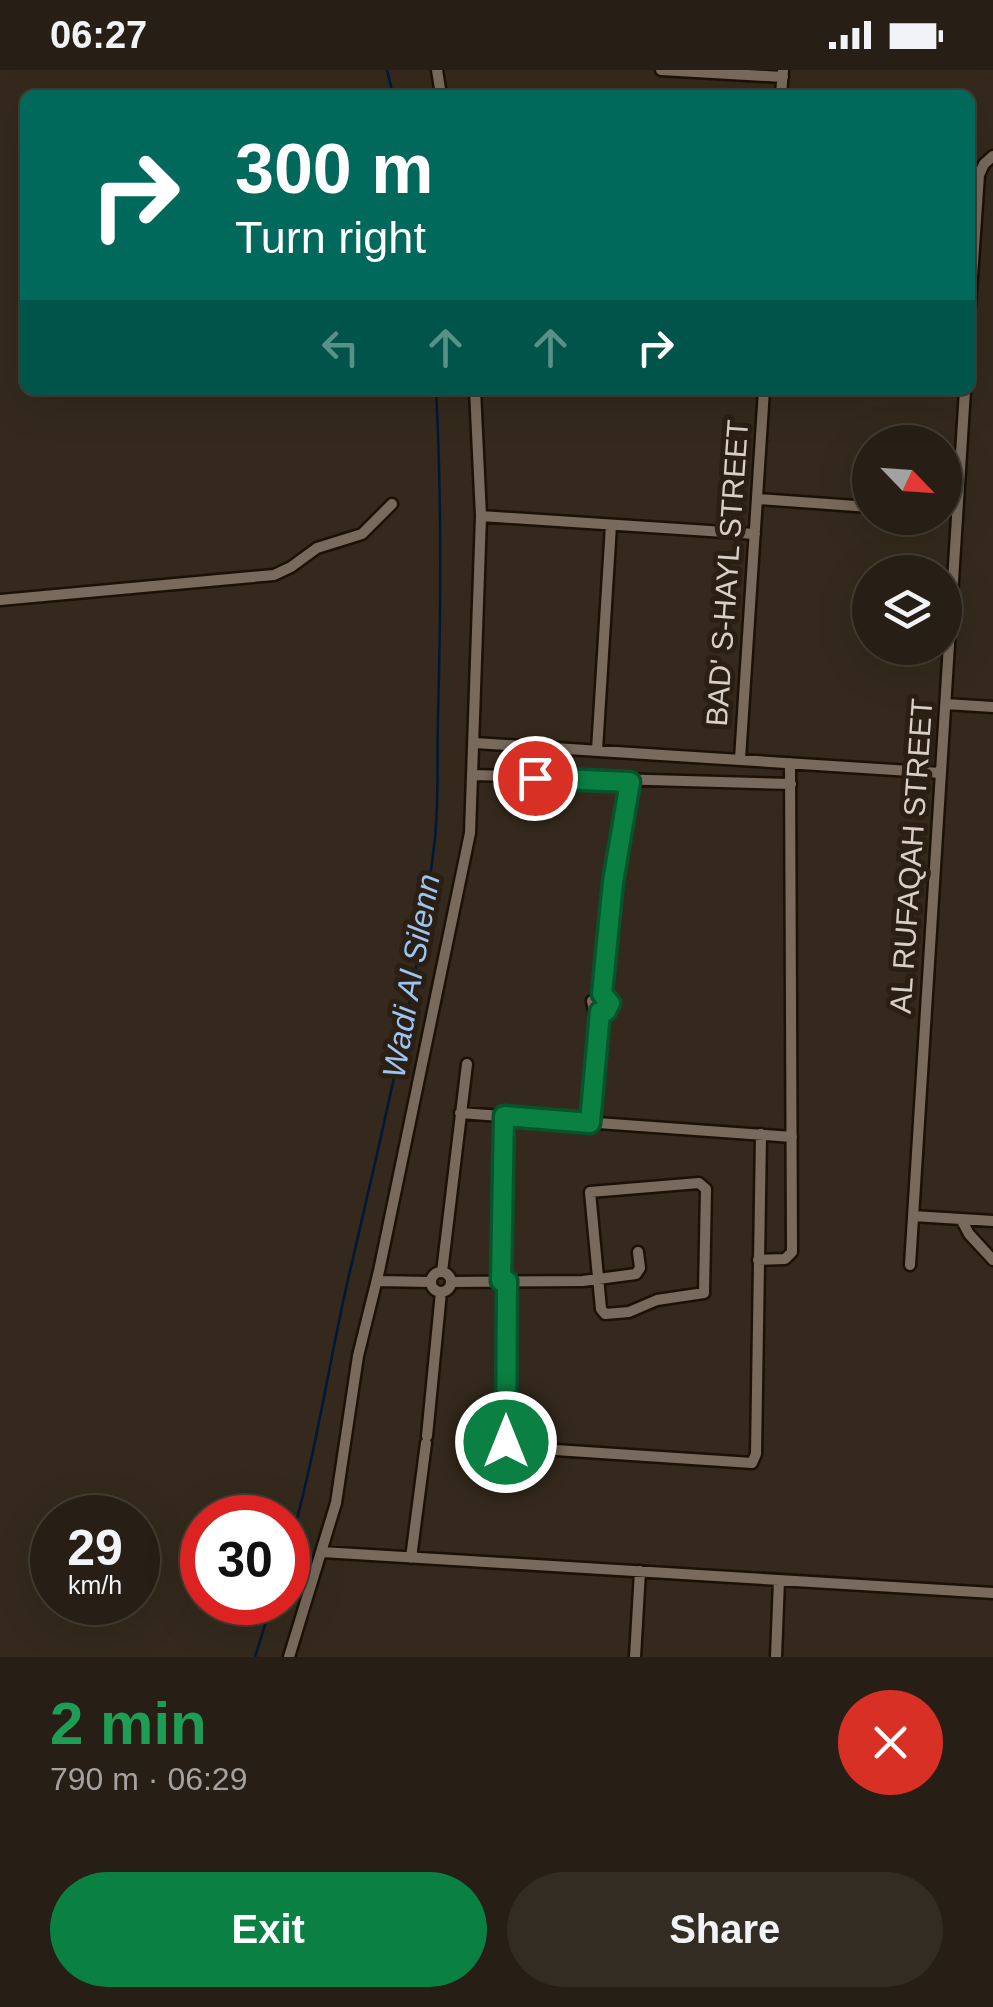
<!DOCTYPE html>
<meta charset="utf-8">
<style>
body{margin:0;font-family:Helvetica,sans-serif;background:#332c22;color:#f1f3f6;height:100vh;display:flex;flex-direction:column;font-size:38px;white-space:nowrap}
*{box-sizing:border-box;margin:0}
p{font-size:32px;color:#a4a2a0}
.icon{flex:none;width:55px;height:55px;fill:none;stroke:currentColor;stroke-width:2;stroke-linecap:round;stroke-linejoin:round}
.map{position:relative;height:1587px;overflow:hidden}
.drawer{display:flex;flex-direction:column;background:#271f15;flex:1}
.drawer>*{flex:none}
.hud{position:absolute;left:20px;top:20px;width:955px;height:305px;border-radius:15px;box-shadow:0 10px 40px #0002,0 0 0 2px #433d34;background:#00695c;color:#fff;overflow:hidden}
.needle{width:65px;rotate:115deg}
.tools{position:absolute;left:852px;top:355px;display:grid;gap:20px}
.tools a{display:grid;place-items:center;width:110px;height:110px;border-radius:50%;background:#271f15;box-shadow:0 10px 40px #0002,0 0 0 2px #433d34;font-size:50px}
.speed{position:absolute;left:30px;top:1425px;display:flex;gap:20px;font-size:50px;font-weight:700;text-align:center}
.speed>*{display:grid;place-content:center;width:130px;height:130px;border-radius:50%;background:#271f15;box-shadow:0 10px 40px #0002,0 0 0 2px #433d34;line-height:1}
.speed small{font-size:25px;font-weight:400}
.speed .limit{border:15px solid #d22;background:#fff;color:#111}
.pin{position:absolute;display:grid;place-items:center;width:85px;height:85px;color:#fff;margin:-42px;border:5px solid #fff;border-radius:50%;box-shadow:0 2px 10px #0007}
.me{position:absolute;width:110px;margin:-55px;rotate:0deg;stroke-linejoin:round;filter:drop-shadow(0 0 8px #0008)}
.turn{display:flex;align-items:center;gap:35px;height:210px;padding:0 50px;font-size:45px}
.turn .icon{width:130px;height:130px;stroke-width:2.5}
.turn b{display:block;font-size:70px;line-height:85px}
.lanes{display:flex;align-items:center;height:95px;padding:0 50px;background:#0003;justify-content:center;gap:50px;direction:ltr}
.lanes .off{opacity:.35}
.round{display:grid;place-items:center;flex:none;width:105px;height:105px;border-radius:52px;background:#332c22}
.summary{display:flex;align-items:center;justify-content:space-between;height:170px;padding:0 50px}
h1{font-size:60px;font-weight:700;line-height:75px;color:#1e9e55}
.primary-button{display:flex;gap:20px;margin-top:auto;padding:20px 50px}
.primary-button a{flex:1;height:115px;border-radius:60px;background:#0b8043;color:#fff;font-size:40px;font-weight:700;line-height:115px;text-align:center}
.primary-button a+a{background:#332c22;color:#f1f3f6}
.status{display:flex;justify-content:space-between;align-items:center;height:70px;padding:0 50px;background:#271f15;direction:ltr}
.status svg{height:28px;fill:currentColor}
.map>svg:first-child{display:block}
</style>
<div class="status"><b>06:27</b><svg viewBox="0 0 49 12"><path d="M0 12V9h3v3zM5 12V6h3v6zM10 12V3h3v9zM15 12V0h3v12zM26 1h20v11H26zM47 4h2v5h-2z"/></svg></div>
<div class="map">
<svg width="993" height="1587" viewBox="0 0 993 1587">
<rect width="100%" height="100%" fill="#34291c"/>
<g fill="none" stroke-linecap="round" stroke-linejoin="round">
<path stroke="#001838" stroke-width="2.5" d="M 387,0 L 393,25
M 288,1481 C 314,1394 327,1303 347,1214 C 381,1066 418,919 435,768 C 439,728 437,686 438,646 C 441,537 442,429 436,320
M 255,1587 L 272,1532"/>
<defs>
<path id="minor" d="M 437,0 L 441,25
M 661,0 L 783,7
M 781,25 L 783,0
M 970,236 L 979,105 L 984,94 L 993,86
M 758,429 L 870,437
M 481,446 L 755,464
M 0,530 L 274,505 L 291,497 L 317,478 L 362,464 L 392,434
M 946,634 L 993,637
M 475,673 L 941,703
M 597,680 L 611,455
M 740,689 L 764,320
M 474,705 L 791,714
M 602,925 L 592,931 L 594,940 L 600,942 L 608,939 L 610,933 L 602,925 L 613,812 L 630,711
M 460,1043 L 792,1067
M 590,1053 L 600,942
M 699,1113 L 706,1119 L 704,1223 L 657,1230 L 629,1242 L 605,1244 L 601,1239 L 590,1122 Z
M 913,1146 L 993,1151
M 961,1149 L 969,1164 L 993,1190
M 758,1190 L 785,1189 L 792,1182 L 790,693
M 910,1195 L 965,320
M 442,1202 L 467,994
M431 1212a10 10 0 1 1 20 0a10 10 0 1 1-20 0Z
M 377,1211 L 431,1212
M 501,1211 L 503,1046
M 507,1211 L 506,1372 L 510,1377 L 752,1393 L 756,1384 L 761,1064
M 451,1212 L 583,1211 L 636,1204 L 640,1198 L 638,1182
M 427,1366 L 441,1222
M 322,1482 L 993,1523
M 411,1488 L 426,1373
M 289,1587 L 336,1433 L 358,1286 L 379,1201 L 470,763 L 481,446 L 475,320
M 635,1587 L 640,1501
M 776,1587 L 779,1510"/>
</defs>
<use href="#minor" stroke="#1b1106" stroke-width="15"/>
<use href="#minor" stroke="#786a5c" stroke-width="10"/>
</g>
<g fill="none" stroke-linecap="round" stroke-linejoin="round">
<defs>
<path id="route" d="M 506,1372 L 507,1211 L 501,1211 L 504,1046 L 590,1053 L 600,942 L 606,941 L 610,933 L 602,924 L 613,812 L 630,712 L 535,708"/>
</defs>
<use href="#route" stroke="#07532c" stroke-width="25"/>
<use href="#route" stroke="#0b8043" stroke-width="18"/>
</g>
<g text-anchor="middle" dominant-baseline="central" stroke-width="10" stroke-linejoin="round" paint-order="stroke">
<g font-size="30" fill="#d8d0c8" stroke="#2a1f12">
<text transform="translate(727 503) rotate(-86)">BAD' S-HAYL STREET</text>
<text transform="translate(911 786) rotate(-86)">AL RUFAQAH STREET</text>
</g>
<g font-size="32" font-style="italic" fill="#9cc5f5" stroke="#2a1f12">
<text transform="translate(411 906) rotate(-80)">Wadi Al Silenn</text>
</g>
</g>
</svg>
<div class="tools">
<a><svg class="needle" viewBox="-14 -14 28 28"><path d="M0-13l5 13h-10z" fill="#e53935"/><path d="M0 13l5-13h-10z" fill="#a4a2a0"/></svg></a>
<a><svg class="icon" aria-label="layers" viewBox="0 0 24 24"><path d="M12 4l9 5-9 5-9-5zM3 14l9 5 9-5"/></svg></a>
</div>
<div class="speed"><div>29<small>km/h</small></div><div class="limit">30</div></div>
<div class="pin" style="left:535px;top:708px;background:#d93025"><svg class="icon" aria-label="arrive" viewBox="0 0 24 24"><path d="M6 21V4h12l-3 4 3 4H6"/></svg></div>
<svg class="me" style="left:506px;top:1372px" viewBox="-20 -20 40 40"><circle r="17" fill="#0b8043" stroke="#fff" stroke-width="3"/><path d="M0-11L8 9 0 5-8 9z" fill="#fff"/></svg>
<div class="hud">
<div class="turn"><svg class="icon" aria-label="right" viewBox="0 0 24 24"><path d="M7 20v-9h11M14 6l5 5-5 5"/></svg><div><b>300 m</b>Turn right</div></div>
<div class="lanes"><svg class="icon off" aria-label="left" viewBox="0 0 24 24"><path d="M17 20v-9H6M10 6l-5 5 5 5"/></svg><svg class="icon off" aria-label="ahead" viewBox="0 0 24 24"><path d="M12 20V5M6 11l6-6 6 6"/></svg><svg class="icon off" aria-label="ahead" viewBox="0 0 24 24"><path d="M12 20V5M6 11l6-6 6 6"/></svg><svg class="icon" aria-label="right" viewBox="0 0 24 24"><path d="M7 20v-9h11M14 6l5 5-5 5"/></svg></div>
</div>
</div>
<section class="drawer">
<div class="summary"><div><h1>2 min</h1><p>790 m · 06:29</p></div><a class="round" style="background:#d93025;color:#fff"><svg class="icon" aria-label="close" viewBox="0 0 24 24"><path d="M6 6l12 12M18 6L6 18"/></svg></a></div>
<div class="primary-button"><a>Exit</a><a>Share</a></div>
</section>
